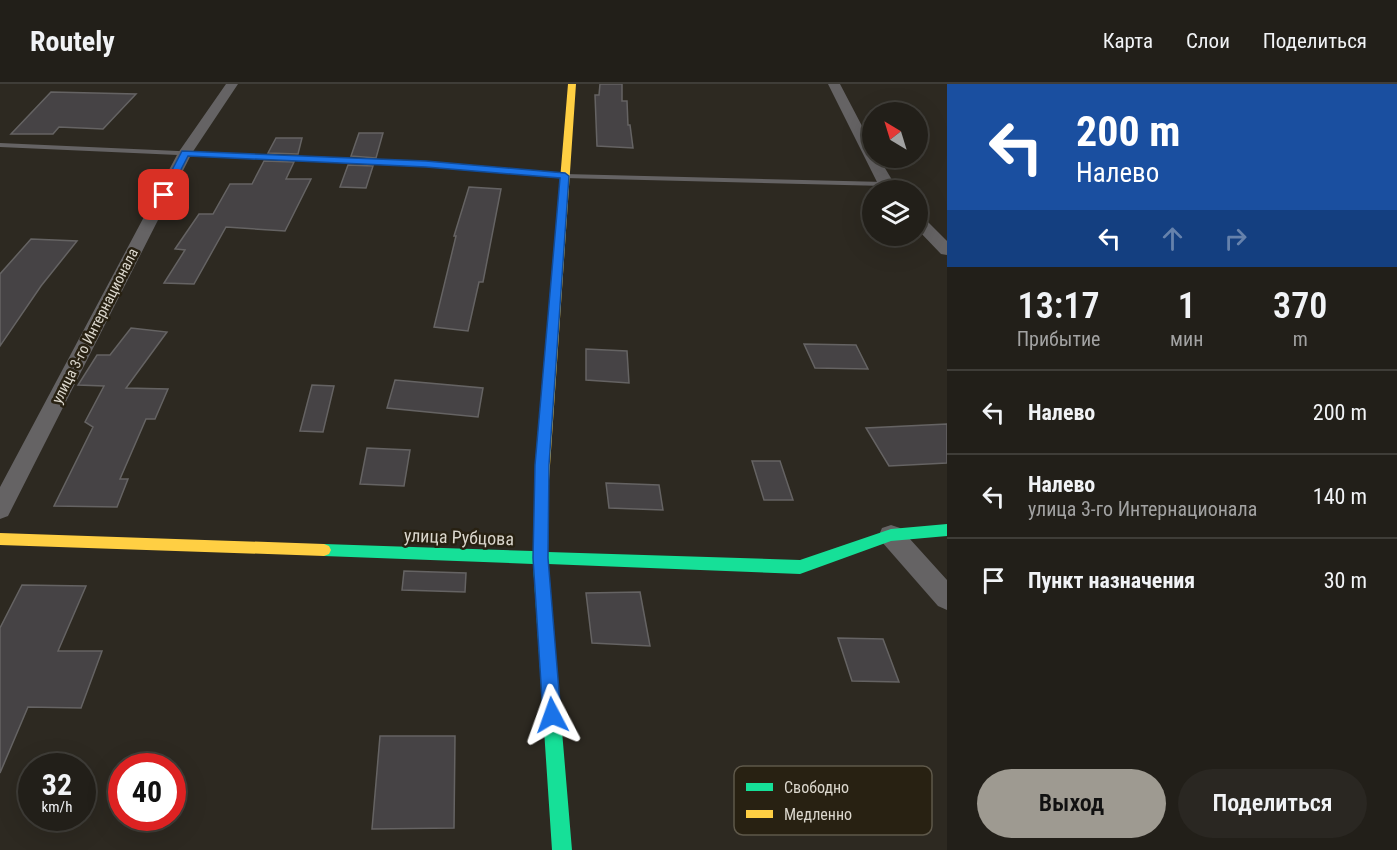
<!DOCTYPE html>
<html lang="ru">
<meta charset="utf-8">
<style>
body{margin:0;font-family:"Roboto Condensed",sans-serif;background:#2a2722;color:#f1f3f6;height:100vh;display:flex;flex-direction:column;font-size:22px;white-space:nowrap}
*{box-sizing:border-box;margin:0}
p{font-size:20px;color:#a2a2a2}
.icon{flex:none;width:33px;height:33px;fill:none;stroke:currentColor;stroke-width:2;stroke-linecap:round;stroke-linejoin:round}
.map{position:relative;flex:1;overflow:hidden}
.drawer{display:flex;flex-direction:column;background:#221f19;width:450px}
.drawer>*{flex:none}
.hud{background:#1a4fa0;color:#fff;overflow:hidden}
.needle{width:39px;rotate:322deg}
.fabs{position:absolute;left:862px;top:18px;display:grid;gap:12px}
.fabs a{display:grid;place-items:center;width:66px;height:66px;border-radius:50%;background:#221f19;box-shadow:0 6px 24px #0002,0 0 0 2px #3f3d38;font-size:30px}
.speed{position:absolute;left:18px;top:669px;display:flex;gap:12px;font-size:30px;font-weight:700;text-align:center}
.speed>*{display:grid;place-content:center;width:78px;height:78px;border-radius:50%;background:#221f19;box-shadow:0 6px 24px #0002,0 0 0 2px #3f3d38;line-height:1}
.speed small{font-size:15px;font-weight:400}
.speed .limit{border:9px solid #d22;background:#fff;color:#111}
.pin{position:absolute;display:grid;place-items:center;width:51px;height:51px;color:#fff;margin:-26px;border-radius:12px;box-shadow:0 3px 9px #0006}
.me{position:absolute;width:66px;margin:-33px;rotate:356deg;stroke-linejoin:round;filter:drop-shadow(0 0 4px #0008)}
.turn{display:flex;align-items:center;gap:21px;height:126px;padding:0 30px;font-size:27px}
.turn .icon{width:78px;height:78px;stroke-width:2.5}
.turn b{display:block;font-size:42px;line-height:51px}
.lanes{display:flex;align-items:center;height:57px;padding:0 30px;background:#0003;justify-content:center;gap:30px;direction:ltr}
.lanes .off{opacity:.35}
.eta{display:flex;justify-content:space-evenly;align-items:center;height:102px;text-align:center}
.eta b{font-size:36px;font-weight:600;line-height:42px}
.button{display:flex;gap:12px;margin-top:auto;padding:12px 30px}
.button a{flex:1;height:69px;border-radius:36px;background:#9e9a91;color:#111;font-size:24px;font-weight:600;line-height:69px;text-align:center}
.button a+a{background:#2a2722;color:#f1f3f6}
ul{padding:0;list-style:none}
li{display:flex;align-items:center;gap:18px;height:84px;padding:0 30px;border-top:2px solid #3f3d38}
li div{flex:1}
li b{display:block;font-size:22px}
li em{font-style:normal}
header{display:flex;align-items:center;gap:36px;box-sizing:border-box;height:84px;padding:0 30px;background:#221f19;border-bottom:2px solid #3f3d38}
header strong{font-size:28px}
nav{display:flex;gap:33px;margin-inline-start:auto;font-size:21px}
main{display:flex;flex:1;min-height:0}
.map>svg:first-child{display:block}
</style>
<header>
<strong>Routely</strong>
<nav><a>Карта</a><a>Слои</a><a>Поделиться</a></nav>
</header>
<main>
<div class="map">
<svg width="947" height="766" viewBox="0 0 947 766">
<rect width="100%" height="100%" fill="#2d2921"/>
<path fill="#464345" stroke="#656363" stroke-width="1.5" d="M 600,0 L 622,0 L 622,17 L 627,17 L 628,41 L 630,41 L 633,64 L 597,62 L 595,11 L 599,11 Z
M 51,8 L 136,10 L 103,45 L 59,43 L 53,50 L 11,50 Z
M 359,49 L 383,49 L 376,74 L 351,72 Z
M 276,54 L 302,54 L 298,70 L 268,69 Z
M 264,77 L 294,78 L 286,95 L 311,95 L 285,147 L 226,143 L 194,200 L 164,199 L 185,166 L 175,165 L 199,130 L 213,130 L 230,100 L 252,100 Z
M 348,81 L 373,82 L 366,104 L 340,103 Z
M 469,103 L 501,105 L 483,198 L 479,198 L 468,247 L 434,243 L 456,152 L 454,152 Z
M 31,155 L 77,157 L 41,202 L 0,262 L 0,190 Z
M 131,244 L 167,248 L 126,304 L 168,305 L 155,335 L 146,335 L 120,395 L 128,395 L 117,423 L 54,422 L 93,343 L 85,338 L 104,302 L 78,301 L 97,271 L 110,271 Z
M 804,260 L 856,261 L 868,285 L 815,284 Z
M 586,265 L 627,267 L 629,299 L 586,296 Z
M 395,296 L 483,304 L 478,333 L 387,324 Z
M 312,301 L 334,302 L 323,348 L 300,347 Z
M 947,340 L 947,379 L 889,382 L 866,344 Z
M 367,364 L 410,366 L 404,402 L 360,400 Z
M 752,377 L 780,377 L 793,416 L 764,416 Z
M 606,399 L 659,401 L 663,426 L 609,424 Z
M 404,487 L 466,489 L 465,508 L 402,506 Z
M 22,501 L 86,502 L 58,567 L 102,567 L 81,624 L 28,623 L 0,689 L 0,544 Z
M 640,508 L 650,562 L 592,559 L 586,509 Z
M 838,554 L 883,555 L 899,598 L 852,597 Z
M 380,652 L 455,652 L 454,744 L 372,745 Z"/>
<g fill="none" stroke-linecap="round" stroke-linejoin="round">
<path fill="#656364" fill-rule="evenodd" d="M 0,59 L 426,78 L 565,90 L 885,98 L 889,100 L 885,102 L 565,94 L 426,82 L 0,63 Z"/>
<path fill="#656364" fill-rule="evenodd" d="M 226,0 L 238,0 L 192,69 L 8,432 L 0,435 L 0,403 L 178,69 Z
M 828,0 L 840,0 L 873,63 L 873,74 L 879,74 L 898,106 L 883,106 L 878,100 Z
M 918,132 L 924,134 L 947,157 L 947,171 L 941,170 L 918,146 Z
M 891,441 L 900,444 L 947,496 L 947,526 L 938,522 L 882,458 L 879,451 L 882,444 Z"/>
<path fill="#16e098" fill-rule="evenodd" d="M 542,391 L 547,392 L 549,396 L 548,468 L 800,476 L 891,445 L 947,440 L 947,452 L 891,457 L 800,490 L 548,480 L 572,766 L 552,766 L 533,480 L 324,472 L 319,470 L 317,466 L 319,462 L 324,460 L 533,467 L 535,396 L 537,392 Z"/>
<path fill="#ffcf43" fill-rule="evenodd" d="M 568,0 L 576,0 L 549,396 L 547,400 L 537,400 L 535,396 Z
M 0,449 L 324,460 L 329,462 L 331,466 L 329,470 L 324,472 L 0,461 Z"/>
</g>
<path fill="#1a73e8" stroke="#114b97" stroke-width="1.5" d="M 182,67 L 426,77 L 565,89 L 569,92 L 549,381 L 548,474 L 561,631 L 558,637 L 552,640 L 546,637 L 543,631 L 533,474 L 535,381 L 560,94 L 426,83 L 188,72 L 168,111 L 160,113 L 159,111 Z"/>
<g text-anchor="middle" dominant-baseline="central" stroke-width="5" stroke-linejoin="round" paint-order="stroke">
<g font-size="15" fill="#dbd7cd" stroke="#282112">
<text transform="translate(95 242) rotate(-63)">улица 3-го Интернационала</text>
</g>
<g font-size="18" fill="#dbd7cd" stroke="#282112">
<text transform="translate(459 453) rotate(2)">улица Рубцова</text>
</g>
</g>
<rect x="734" y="682" width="198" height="69" rx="9" fill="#282112" stroke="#5e584a" stroke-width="1.5"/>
<rect x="746" y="699" width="27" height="8" fill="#16e098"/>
<rect x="746" y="726" width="27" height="8" fill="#ffcf43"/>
<g font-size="16" fill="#dbd7cd">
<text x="784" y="709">Свободно</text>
<text x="784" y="736">Медленно</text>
</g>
</svg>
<div class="fabs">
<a><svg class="needle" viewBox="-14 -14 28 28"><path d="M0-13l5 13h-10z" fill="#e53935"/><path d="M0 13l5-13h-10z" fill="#a2a2a2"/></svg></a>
<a><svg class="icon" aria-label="layers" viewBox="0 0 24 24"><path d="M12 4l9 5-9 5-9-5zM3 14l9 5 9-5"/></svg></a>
</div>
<div class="speed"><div>32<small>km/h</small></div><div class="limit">40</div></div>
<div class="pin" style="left:164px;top:111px;background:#d93025"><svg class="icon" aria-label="arrive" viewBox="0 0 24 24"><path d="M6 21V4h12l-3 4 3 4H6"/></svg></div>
<svg class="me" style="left:552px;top:631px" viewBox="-20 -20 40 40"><path d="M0-17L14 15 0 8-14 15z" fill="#1a73e8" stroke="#fff" stroke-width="4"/></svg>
</div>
<section class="drawer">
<div class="hud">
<div class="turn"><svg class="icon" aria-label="left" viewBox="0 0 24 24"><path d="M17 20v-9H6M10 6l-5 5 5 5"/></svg><div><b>200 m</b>Налево</div></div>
<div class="lanes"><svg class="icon" aria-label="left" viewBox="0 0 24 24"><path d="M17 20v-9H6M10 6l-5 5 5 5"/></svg><svg class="icon off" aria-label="ahead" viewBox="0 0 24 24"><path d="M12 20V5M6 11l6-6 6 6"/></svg><svg class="icon off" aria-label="right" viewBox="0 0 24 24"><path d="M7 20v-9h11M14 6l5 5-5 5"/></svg></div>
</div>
<div class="eta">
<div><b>13:17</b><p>Прибытие</p></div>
<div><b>1</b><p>мин</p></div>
<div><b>370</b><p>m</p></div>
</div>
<ul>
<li><svg class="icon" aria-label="left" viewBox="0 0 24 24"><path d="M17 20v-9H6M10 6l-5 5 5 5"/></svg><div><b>Налево</b></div><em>200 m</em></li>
<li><svg class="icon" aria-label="left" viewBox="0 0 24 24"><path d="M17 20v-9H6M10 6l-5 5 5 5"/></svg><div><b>Налево</b><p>улица 3-го Интернационала</p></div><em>140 m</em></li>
<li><svg class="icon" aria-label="arrive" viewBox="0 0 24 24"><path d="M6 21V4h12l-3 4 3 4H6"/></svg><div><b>Пункт назначения</b></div><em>30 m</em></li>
</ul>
<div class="button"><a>Выход</a><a>Поделиться</a></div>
</section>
</main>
